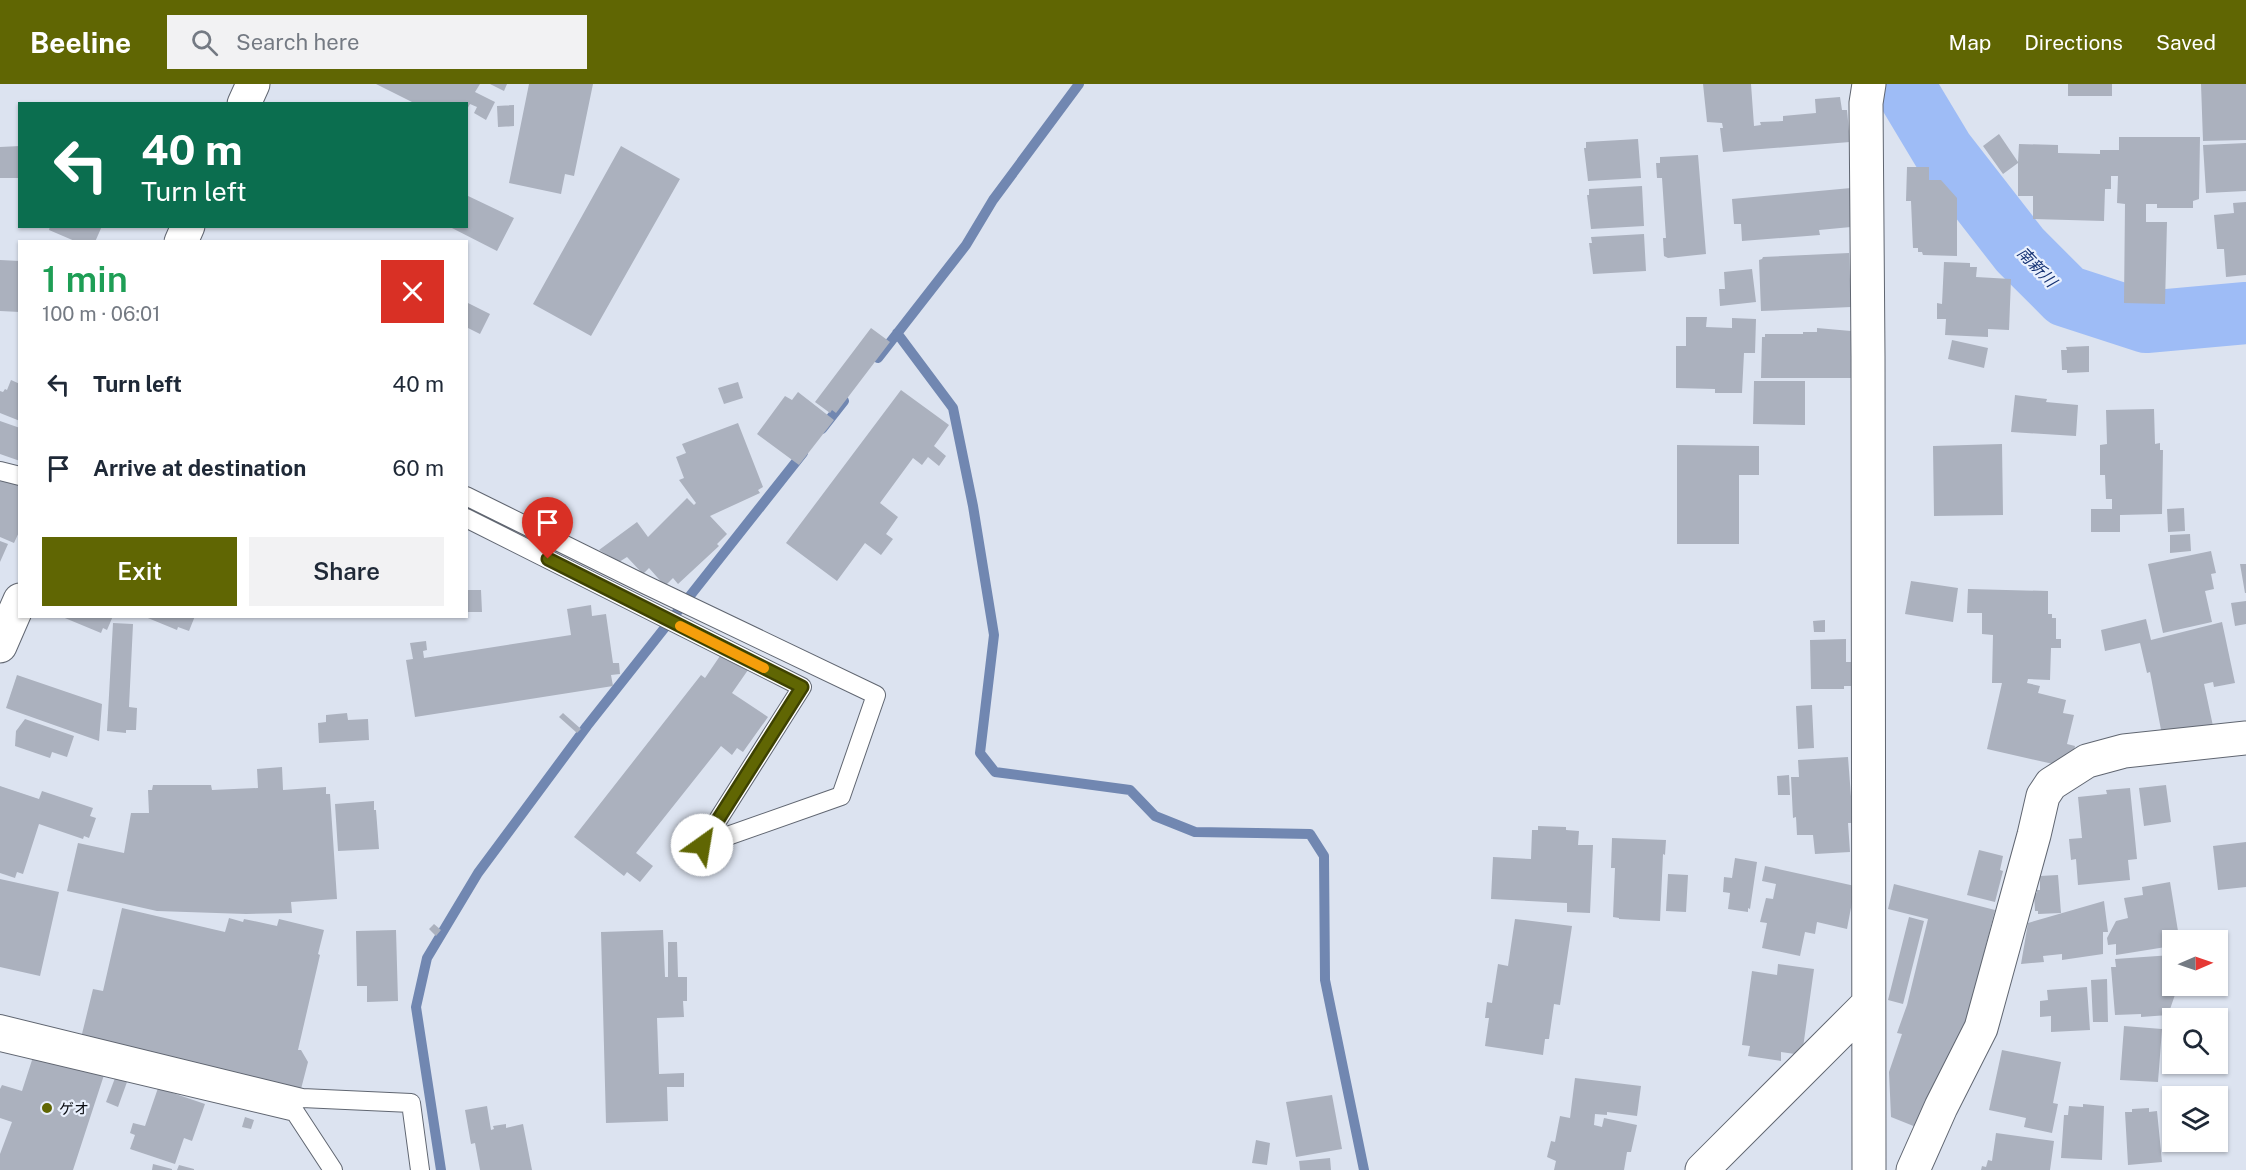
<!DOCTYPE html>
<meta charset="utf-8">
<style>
body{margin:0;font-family:"Public Sans","Noto Sans JP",sans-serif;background:#f2f2f3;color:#1f2937;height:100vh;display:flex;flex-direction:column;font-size:22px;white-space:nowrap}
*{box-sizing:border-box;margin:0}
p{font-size:20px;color:#747a83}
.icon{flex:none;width:33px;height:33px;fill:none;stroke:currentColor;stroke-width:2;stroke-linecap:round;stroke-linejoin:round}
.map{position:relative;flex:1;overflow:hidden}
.panel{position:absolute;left:18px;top:156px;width:450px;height:378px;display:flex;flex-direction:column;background:#fff;border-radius:0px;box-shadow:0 2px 4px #0004}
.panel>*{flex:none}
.hud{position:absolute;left:18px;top:18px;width:450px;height:126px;border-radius:0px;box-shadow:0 2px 4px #0004;background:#0b6e4f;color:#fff;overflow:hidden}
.needle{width:39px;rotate:88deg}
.fabs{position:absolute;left:2162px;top:846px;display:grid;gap:12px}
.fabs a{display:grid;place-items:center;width:66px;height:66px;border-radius:0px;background:#fff;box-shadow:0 2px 4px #0004;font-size:30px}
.pin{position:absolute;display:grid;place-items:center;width:51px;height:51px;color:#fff;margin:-62px -26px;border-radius:50% 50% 50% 0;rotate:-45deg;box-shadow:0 0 6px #0007}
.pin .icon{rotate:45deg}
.me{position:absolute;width:66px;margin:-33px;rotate:32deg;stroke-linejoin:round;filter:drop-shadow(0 0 4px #0008)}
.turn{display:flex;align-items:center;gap:21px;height:126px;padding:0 24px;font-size:27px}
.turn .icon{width:78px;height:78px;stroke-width:2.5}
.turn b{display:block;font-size:42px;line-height:51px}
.round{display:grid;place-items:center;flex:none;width:63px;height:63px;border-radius:0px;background:#f2f2f3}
.headline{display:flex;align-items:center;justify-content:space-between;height:102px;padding:0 24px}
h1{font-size:36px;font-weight:600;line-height:45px;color:#1e9e55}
.cta{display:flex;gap:12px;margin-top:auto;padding:12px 24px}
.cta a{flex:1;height:69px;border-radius:0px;background:#606603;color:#fff;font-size:24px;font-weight:600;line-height:69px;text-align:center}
.cta a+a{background:#f2f2f3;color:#1f2937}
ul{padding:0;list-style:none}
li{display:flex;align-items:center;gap:18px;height:84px;padding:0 24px}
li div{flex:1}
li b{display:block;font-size:22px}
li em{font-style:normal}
header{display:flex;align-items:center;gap:36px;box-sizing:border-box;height:84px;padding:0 30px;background:#606603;color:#fff}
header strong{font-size:28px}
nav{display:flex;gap:33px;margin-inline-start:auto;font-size:21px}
.search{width:420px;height:54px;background:#f2f2f3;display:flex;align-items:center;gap:15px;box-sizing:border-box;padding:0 21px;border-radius:0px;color:#747a83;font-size:22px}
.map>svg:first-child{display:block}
</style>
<header>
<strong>Beeline</strong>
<div class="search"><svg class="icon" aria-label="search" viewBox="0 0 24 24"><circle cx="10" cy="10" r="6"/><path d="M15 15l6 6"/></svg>Search here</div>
<nav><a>Map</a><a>Directions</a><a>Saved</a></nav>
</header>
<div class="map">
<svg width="2246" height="1086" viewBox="0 0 2246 1086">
<rect width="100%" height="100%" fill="#dce3f0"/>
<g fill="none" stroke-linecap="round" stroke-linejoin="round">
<path stroke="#7187b1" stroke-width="10" d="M 897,249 L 953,324 L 973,422 L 994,551 L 980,669 L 995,688 L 1130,706 L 1155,732 L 1195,748 L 1310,750 L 1324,772 L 1325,896 L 1364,1086
M 878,274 L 966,161 L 993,116 L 1079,0
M 822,345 L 844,317
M 441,1086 L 416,923 L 427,874 L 478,789 L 587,642 L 803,369"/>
<path stroke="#9ebcf6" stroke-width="62" d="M 1905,0 L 1907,7 L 1943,67 L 2020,166 L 2066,212 L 2146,238 L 2246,229"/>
</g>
<path fill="#abb1be" d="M 376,0 L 480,0 L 475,8 L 495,18 L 486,36 L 474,29 L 477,23 L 470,20 L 466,27 L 466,20 L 416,20 Z
M 490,0 L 507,0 L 504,7 Z
M 529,0 L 593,0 L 574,92 L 565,90 L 561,110 L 509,99 Z
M 1703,0 L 1751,0 L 1754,42 L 1761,41 L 1760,38 L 1783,37 L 1783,32 L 1816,29 L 1815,15 L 1840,13 L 1842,26 L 1847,26 L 1850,58 L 1723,68 L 1720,44 L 1723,44 L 1722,39 L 1707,38 Z
M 2068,0 L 2112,0 L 2112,12 L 2068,12 Z
M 2201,0 L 2246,0 L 2246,56 L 2203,57 Z
M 514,21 L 514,42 L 498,43 L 497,22 Z
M 1999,50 L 2018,78 L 2019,60 L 2058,61 L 2058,69 L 2100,70 L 2100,66 L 2119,66 L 2119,53 L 2200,53 L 2199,115 L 2193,117 L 2193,124 L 2157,124 L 2157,120 L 2146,120 L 2146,138 L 2167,138 L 2165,220 L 2124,219 L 2125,120 L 2117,119 L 2118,92 L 2111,92 L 2111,105 L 2105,105 L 2104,137 L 2033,135 L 2033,112 L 2018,112 L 2018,79 L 2003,90 L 1983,62 Z
M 1638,55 L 1641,94 L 1588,97 L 1584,64 L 1586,64 L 1586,58 Z
M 2246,59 L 2246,107 L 2206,109 L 2203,61 Z
M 20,62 L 20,94 L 0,94 L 0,63 Z
M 621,62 L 680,95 L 591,252 L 533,220 Z
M 1698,71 L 1706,170 L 1668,174 L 1664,172 L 1663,154 L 1666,154 L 1662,94 L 1657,94 L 1656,79 L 1660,79 L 1660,73 Z
M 1907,83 L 1929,83 L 1929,96 L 1941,96 L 1957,114 L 1957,172 L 1923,171 L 1922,168 L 1918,168 L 1918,164 L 1913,164 L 1911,117 L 1906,117 Z
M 1642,102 L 1644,142 L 1591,145 L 1587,111 L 1589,111 L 1589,105 Z
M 1851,104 L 1851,143 L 1819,146 L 1820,151 L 1742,157 L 1741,140 L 1734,140 L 1732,115 Z
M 466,111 L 514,134 L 497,167 L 448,142 L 466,142 Z
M 2246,118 L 2246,191 L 2226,193 L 2224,165 L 2217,165 L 2214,131 L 2234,129 L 2233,119 Z
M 50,142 L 102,142 L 95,158 L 77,158 L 49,146 Z
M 1644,150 L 1646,187 L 1593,190 L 1589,159 L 1592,159 L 1591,153 Z
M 1849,169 L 1851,223 L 1761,227 L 1759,176 L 1762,175 L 1763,173 Z
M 0,176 L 20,177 L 20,228 L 0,227 Z
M 1944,178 L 1970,179 L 1970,183 L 1977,183 L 1976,193 L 2011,195 L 2009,246 L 1988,245 L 1988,253 L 1945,251 L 1946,235 L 1937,235 L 1937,219 L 1942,220 Z
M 1752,185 L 1756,218 L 1720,222 L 1719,205 L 1725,205 L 1724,188 Z
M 466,218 L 490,230 L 480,250 L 466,243 Z
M 1686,233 L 1707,233 L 1706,243 L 1732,244 L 1732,234 L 1756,235 L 1755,269 L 1744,269 L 1742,309 L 1715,309 L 1715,305 L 1676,304 L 1676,262 L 1686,262 Z
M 871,244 L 890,258 L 836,329 L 832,326 L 830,329 L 815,318 Z
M 1817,244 L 1851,247 L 1851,294 L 1761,294 L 1762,253 L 1765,253 L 1765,250 L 1803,250 L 1803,248 L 1817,248 Z
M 1952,256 L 1988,264 L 1984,284 L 1948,275 Z
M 2089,262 L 2089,288 L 2067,289 L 2067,286 L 2062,286 L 2061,266 L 2067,266 L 2066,263 Z
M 11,296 L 20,300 L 20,337 L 0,329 L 0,307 L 3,308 L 5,305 L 7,306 Z
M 1754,297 L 1805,297 L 1805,341 L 1753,340 Z
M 738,298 L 743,314 L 724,320 L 718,304 Z
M 901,306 L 949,341 L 934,362 L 946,372 L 939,382 L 928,373 L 922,381 L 913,374 L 880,419 L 898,433 L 886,450 L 893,455 L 881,471 L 865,459 L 837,497 L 786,459 Z
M 798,308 L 834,336 L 799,381 L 757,350 L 785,312 L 792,316 Z
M 2015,311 L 2047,315 L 2046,318 L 2078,321 L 2076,352 L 2011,348 Z
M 2154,325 L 2155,360 L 2160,359 L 2160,366 L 2163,366 L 2162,430 L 2120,431 L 2120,448 L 2091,448 L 2091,425 L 2112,425 L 2112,415 L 2106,415 L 2105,391 L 2100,391 L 2100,361 L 2107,360 L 2106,326 Z
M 0,337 L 20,344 L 20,377 L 0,370 Z
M 738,339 L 763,403 L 758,406 L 760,409 L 710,432 L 727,450 L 717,460 L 719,462 L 678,500 L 673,494 L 665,502 L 649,484 L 643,490 L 627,473 L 619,478 L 599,466 L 637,438 L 648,453 L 687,414 L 694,421 L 696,419 L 679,396 L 684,394 L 676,373 L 686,369 L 682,360 Z
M 2002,360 L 2003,431 L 1934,432 L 1933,362 Z
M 1677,361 L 1759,362 L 1759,391 L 1739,391 L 1739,460 L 1677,460 Z
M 0,395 L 20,402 L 20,446 L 14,459 L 0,453 Z
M 2184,424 L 2185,447 L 2168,448 L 2167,425 Z
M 2190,450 L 2191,467 L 2170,469 L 2170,451 Z
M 0,457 L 8,460 L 0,478 Z
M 2211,467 L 2216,489 L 2211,490 L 2214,505 L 2205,507 L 2212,538 L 2163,549 L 2148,480 Z
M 2240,480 L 2246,480 L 2246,509 L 2245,509 Z
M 1911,497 L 1958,504 L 1953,538 L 1905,530 Z
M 1968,505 L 2048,507 L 2048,530 L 2052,530 L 2052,534 L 2056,534 L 2056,555 L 2061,555 L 2061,564 L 2051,564 L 2050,596 L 2028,595 L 2027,599 L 2040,602 L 2038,609 L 2066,616 L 2063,629 L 2074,631 L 2067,660 L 2075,662 L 2072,676 L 2062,682 L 1987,665 L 2002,599 L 1992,599 L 1993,551 L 1982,550 L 1982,529 L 1967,529 Z
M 466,506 L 481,506 L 482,528 L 466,528 Z
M 2246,517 L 2246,540 L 2235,542 L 2231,519 Z
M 591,521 L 592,532 L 606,530 L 613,579 L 619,579 L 620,590 L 611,591 L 613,602 L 415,633 L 406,576 L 413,575 L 410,559 L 426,557 L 427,566 L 423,567 L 424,574 L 571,551 L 567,525 Z
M 60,532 L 113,532 L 107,546 L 103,544 L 101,549 Z
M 143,532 L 195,532 L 189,547 L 178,543 L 177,546 Z
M 2146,535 L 2151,556 L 2222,538 L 2235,599 L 2214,603 L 2213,598 L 2204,600 L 2213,642 L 2162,651 L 2150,588 L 2147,589 L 2140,559 L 2105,567 L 2101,546 Z
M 1825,536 L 1825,548 L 1814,548 L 1813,537 Z
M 113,539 L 133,540 L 129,623 L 137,624 L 136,646 L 126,646 L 126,649 L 107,647 Z
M 1846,555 L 1846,578 L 1851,578 L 1851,602 L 1844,602 L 1844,605 L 1811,605 L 1810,556 Z
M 722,569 L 748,586 L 732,609 L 768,633 L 743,668 L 737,664 L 732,671 L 721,662 L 636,769 L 653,782 L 640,798 L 627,788 L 624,792 L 574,753 L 701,591 L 705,594 Z
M 17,591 L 102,620 L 99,657 L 6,624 Z
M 1812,621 L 1814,664 L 1798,665 L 1796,622 Z
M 347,629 L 348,636 L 368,635 L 369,656 L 319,659 L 318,639 L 326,638 L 326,631 Z
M 563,629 L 581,645 L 577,649 L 559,633 Z
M 25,635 L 74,652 L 67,673 L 52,668 L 50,674 L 15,662 L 16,647 Z
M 1848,673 L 1853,739 L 1848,739 L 1850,768 L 1815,770 L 1813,751 L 1797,751 L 1796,733 L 1793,734 L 1791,693 L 1799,693 L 1798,676 Z
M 282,683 L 283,706 L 326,703 L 326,710 L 330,710 L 337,815 L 291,818 L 292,829 L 246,830 L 157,827 L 67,807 L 78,759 L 124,769 L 131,729 L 149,729 L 148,706 L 152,706 L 153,701 L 211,701 L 212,706 L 258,704 L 257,685 Z
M 1789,691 L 1790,711 L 1778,711 L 1777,692 Z
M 2166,701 L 2171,738 L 2144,742 L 2139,704 Z
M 0,702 L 39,715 L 42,707 L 93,724 L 90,732 L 96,734 L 89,754 L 84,752 L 83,755 L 39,740 L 23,790 L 17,788 L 15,794 L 0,789 Z
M 2130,704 L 2137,775 L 2128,776 L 2130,796 L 2078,801 L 2076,775 L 2071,776 L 2069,755 L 2082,754 L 2078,713 L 2107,710 L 2106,706 Z
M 374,717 L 374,726 L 376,726 L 379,765 L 338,767 L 335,720 Z
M 1538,742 L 1566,743 L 1566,746 L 1579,747 L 1578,761 L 1593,761 L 1590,829 L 1567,828 L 1567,819 L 1491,815 L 1493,773 L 1531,775 L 1532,746 L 1538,746 Z
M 1612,754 L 1666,756 L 1665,771 L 1663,770 L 1660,837 L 1619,835 L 1619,834 L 1613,833 L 1615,784 L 1611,784 Z
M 2246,758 L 2246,803 L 2218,806 L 2213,762 Z
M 1979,766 L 2003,772 L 2000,786 L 2003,787 L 1995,818 L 1967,811 Z
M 1735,774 L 1757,778 L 1750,825 L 1748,824 L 1748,828 L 1728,825 L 1730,809 L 1723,808 L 1724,793 L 1732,794 Z
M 1765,782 L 1855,802 L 1847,845 L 1817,838 L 1815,850 L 1805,848 L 1800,872 L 1762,864 L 1767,839 L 1760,838 L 1766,814 L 1773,815 L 1776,800 L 1762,797 Z
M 1668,790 L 1688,791 L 1686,828 L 1666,827 Z
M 2058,791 L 2061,829 L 2038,830 L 2038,827 L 2035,827 L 2034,810 L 2037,809 L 2037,806 L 2040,806 L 2040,792 Z
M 0,795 L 59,808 L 40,892 L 0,883 Z
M 2170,798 L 2178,847 L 2181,847 L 2182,856 L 2172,856 L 2172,862 L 2116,871 L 2116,860 L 2108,861 L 2107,854 L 2116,837 L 2128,834 L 2124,814 L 2143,811 L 2142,803 Z
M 1894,800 L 1995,826 L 1965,943 L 1952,978 L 1946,976 L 1921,1045 L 1891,1033 L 1889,988 L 1902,950 L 1897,949 L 1907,921 L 1928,835 L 1888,825 Z
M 2104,817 L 2108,848 L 2103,848 L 2103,870 L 2062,876 L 2062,870 L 2043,872 L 2044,878 L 2021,880 L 2028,839 Z
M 122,824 L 225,848 L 229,834 L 243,838 L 244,835 L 277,842 L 279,835 L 324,846 L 318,870 L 320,871 L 298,966 L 301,966 L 308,978 L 301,1005 L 81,954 L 93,905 L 103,907 Z
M 1909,833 L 1924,837 L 1903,920 L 1888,916 Z
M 1515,835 L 1572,842 L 1560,921 L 1554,920 L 1549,955 L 1545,955 L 1543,971 L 1485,962 L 1489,934 L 1485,934 L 1487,918 L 1492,919 L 1498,880 L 1508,882 Z
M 434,840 L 441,846 L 436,852 L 429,845 Z
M 396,846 L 398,917 L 367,918 L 367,902 L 357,902 L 356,847 Z
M 663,846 L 665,893 L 668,893 L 668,858 L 677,858 L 678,893 L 687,893 L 687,917 L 683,917 L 684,933 L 657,934 L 659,990 L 684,989 L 684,1003 L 667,1003 L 668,1037 L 606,1039 L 601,848 Z
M 2172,871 L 2172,902 L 2178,902 L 2168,931 L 2141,933 L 2141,930 L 2115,931 L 2111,883 L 2116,883 L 2115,875 Z
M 1778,880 L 1814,885 L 1802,971 L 1781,968 L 1781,977 L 1748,972 L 1750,962 L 1742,961 L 1752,887 L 1777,891 Z
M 2107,895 L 2108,938 L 2093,938 L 2091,896 Z
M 2087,903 L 2090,946 L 2051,948 L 2051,932 L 2040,933 L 2040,917 L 2048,916 L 2047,906 Z
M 2124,942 L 2162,945 L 2158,998 L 2120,996 Z
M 2002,966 L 2061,978 L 2053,1019 L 2058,1020 L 2052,1049 L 2024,1043 L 2026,1034 L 1989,1026 Z
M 33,973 L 104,991 L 73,1086 L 0,1086 L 0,1070 L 12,1038 L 0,1034 L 0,1005 L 2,1001 L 22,1007 Z
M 115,994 L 127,998 L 118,1023 L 106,1018 Z
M 1575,994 L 1641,1002 L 1637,1032 L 1607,1028 L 1607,1031 L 1595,1030 L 1594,1041 L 1602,1043 L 1604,1034 L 1637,1041 L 1631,1068 L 1627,1068 L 1624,1086 L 1554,1086 L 1556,1077 L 1547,1073 L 1551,1057 L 1555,1058 L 1560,1032 L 1570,1034 Z
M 158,1004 L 205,1020 L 192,1057 L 184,1054 L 175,1080 L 130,1065 L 135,1051 L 130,1049 L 133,1039 L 145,1042 Z
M 1332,1011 L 1342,1065 L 1296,1073 L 1286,1018 Z
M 2083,1020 L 2104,1022 L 2102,1076 L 2061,1074 L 2064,1031 L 2068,1031 L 2069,1022 L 2083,1023 Z
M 487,1022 L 491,1046 L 494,1045 L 493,1042 L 506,1040 L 506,1044 L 523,1040 L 532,1086 L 480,1086 L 475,1059 L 471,1060 L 465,1026 Z
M 2149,1024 L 2149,1028 L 2157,1027 L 2162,1078 L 2128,1081 L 2125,1028 L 2132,1028 L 2132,1025 Z
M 245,1033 L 254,1036 L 251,1045 L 242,1043 Z
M 1996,1049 L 2054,1057 L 2050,1086 L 1981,1086 L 1982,1082 L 1986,1083 L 1988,1076 L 1992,1077 Z
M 1256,1056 L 1270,1059 L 1267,1081 L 1252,1079 Z
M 1330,1074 L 1331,1086 L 1300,1086 L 1299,1077 Z
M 153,1080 L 172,1085 L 172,1086 L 152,1086 Z
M 179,1081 L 194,1085 L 194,1086 L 177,1086 Z"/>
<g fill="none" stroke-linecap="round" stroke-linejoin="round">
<defs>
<path id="lane" d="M 0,387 L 20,392
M 466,412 L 646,501 L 876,611 L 841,712 L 702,761 L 802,603 L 466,434
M 0,940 L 302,1014 L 411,1019 L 420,1086
M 0,958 L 295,1028 L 333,1086"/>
<path id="street" d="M 1702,1086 L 1868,920
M 1869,1086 L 1868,272 L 1866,19 L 1869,0
M 1913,1086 L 1941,1023 L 1981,944 L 2034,751 L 2043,712 L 2051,700 L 2087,677 L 2124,667 L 2246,654"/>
<path id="highway" d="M 244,20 L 253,0
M 181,158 L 188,142
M 0,562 L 20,516"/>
</defs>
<use href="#lane" stroke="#606671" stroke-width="20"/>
<use href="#street" stroke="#606671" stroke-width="35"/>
<use href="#highway" stroke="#606671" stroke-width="35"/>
<use href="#lane" stroke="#fff" stroke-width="18"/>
<use href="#street" stroke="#fff" stroke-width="33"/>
<use href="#highway" stroke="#fff" stroke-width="33"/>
</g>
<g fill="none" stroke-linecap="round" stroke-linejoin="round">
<defs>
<path id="route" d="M 548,475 L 802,603 L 702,761"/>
</defs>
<use href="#route" stroke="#3e4202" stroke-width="15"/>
<use href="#route" stroke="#606603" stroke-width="10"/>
<path stroke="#f59e0b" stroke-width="10" d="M 680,542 L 764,584"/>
</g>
<circle fill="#606603" stroke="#e9f0fd" stroke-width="2" cx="47" cy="1024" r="6"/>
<g text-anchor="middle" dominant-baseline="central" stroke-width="4.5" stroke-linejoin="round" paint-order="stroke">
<g font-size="15" fill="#090b10" stroke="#e9f0fd" text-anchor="start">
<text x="59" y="1024">ゲオ</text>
</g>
<g font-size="16" font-style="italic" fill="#143173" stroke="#e9f0fd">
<text transform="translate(2037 183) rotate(46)">南新川</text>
</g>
</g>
</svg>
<div class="fabs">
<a><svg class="needle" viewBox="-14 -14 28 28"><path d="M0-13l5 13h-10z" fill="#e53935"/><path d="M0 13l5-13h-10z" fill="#747a83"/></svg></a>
<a><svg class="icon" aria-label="search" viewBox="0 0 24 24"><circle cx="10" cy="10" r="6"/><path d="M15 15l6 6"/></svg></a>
<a><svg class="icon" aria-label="layers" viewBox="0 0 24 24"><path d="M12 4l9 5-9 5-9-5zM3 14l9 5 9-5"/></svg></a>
</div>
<div class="pin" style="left:548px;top:475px;background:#d93025"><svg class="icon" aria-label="arrive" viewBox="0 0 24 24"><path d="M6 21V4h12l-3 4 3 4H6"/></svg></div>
<svg class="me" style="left:702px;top:761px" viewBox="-20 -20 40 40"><circle r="19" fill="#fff"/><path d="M0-13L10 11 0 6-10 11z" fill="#606603"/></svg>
<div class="hud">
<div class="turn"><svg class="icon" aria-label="left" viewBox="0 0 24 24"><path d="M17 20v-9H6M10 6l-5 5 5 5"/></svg><div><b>40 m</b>Turn left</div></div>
</div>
<section class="panel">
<div class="headline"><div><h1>1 min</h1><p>100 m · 06:01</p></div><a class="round" style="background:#d93025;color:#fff"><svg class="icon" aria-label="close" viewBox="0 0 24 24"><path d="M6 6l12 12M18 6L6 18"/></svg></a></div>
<ul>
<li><svg class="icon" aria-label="left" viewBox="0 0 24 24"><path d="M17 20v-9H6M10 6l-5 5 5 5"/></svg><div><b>Turn left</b></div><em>40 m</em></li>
<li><svg class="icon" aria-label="arrive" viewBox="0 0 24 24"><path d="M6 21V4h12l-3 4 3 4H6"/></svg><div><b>Arrive at destination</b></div><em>60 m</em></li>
</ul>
<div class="cta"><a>Exit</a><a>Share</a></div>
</section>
</div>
